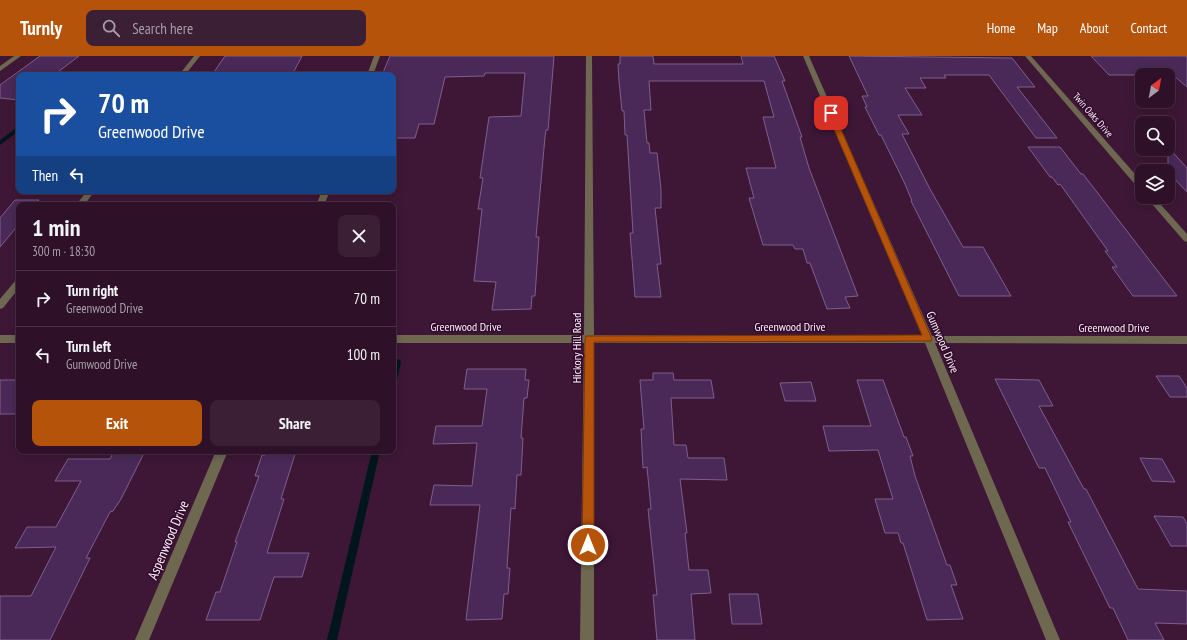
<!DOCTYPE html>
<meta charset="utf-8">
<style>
body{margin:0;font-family:"PT Sans Narrow",sans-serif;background:#3a1f35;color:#f1f3f6;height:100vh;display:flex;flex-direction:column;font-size:15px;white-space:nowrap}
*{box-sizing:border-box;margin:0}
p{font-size:13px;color:#a79da8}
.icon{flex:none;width:22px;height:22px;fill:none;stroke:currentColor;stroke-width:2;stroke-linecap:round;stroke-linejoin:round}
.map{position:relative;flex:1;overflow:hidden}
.panel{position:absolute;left:16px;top:146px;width:380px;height:252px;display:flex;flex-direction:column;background:#2e1129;border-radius:8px;box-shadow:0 2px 10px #0003,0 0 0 1px #493146}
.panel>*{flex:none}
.hud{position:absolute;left:16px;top:16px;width:380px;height:122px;border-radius:8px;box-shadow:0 2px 10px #0003,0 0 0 1px #493146;background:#1a4fa0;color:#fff;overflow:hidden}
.needle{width:26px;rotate:32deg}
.controls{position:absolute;left:1135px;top:12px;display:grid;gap:8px}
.controls a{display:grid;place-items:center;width:40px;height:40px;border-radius:8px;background:#2e1129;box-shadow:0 2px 10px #0003,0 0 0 1px #493146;font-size:20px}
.pin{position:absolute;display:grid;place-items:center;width:34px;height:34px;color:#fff;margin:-17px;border-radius:8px;box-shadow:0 2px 6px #0006}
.me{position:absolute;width:44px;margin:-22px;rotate:0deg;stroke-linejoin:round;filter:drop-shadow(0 0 3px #0008)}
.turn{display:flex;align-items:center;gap:14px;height:84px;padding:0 16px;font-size:18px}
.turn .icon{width:52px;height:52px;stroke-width:2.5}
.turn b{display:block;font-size:28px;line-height:34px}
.then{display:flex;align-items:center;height:38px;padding:0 16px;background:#0003;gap:8px;font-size:15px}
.round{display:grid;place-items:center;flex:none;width:42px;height:42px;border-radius:8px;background:#3a1f35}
.headline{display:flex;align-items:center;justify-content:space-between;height:68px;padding:0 16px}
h1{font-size:24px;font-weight:700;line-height:30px}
.action{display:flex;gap:8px;margin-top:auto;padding:8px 16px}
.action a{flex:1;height:46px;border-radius:8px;background:#b45309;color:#fff;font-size:16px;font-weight:700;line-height:46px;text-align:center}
.action a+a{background:#3a1f35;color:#f1f3f6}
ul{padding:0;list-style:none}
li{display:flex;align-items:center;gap:12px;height:56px;padding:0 16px;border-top:1px solid #493146}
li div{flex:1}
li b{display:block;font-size:15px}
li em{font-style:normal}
header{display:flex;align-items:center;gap:24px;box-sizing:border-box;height:56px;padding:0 20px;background:#b45309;color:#fff}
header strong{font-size:19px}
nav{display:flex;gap:22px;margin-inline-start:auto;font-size:14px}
.search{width:280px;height:36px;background:#3a1f35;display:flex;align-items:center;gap:10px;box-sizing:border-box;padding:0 14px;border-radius:8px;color:#a79da8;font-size:15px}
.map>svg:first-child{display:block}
</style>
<header>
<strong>Turnly</strong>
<div class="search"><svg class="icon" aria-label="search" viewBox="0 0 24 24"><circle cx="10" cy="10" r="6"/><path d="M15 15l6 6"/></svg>Search here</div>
<nav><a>Home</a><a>Map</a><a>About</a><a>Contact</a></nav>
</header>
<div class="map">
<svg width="1187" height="584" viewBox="0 0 1187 584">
<rect width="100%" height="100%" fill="#3e1737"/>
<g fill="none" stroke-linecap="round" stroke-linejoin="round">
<path fill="#00161c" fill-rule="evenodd" d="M 19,70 L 19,75 L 0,89 L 0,84 Z
M 397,303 L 400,304 L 401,306 L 397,324 L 396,326 L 393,327 L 393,308 L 394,304 Z
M 372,395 L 380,395 L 337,584 L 327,584 Z"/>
</g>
<path fill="#4a2958" stroke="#7e5f8c" d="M 40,0 L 79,0 L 54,19 L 19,19 L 19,44 L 0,42 L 0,29 Z
M 225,0 L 302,0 L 292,19 L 212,19 Z
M 390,0 L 554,0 L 548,74 L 546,74 L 545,81 L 536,181 L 539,181 L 535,240 L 532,240 L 531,253 L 492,254 L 496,226 L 474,225 L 482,153 L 478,153 L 483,122 L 480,122 L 489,61 L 521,60 L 525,17 L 485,17 L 484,20 L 445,21 L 434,68 L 419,68 L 415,82 L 393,82 L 393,19 L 382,19 Z
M 620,0 L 653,0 L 654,8 L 743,8 L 741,0 L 774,0 L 785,25 L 782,25 L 802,81 L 800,81 L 809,112 L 858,240 L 845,241 L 850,252 L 827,253 L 810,207 L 807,207 L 803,193 L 795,193 L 793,189 L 763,189 L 749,142 L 754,142 L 746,112 L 776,112 L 763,61 L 774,61 L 764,25 L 649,25 L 651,54 L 644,54 L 647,87 L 649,87 L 650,97 L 657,97 L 661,133 L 661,152 L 655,152 L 661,208 L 657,208 L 661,241 L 635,241 L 630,177 L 633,177 L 627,79 L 625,79 L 624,55 L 622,55 L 619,25 L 618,8 L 620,8 Z
M 849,0 L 1012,2 L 1035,31 L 1017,31 L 1057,82 L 1036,82 L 989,19 L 944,19 L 946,22 L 920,22 L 926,32 L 905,32 L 922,59 L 898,59 L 909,78 L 902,78 L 930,133 L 963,191 L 983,191 L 1011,240 L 959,240 L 911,145 L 912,145 L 905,128 L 881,79 L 879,79 L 865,51 L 867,51 L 862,40 L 868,40 Z
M 1091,0 L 1187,0 L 1187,31 L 1173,19 L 1109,19 Z
M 1028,91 L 1060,91 L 1081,118 L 1083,118 L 1177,240 L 1133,240 L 1112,211 L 1117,211 L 1105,195 L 1108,195 L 1060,128 L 1058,129 L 1052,121 L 1050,121 Z
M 1168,91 L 1187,112 L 1187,136 L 1168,116 Z
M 15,144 L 39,144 L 35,149 L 19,149 L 19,168 L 0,191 L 0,162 Z
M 467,313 L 526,313 L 525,324 L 529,324 L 527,342 L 524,342 L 521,382 L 523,382 L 521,419 L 517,419 L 515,453 L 511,452 L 507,512 L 510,512 L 508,538 L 504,538 L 502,563 L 466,564 L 480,449 L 430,449 L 434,429 L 472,430 L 477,387 L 433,388 L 436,370 L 482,370 L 487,333 L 464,333 Z
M 653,317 L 673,317 L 674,324 L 711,324 L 714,342 L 671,342 L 674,389 L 686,389 L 688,402 L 724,402 L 727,424 L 680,423 L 687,477 L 685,477 L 689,514 L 708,514 L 711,537 L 691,538 L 695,584 L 657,584 L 653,539 L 657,539 L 648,453 L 651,453 L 647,411 L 643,412 L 641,373 L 644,373 L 640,324 L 653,324 Z
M 1156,320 L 1179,320 L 1187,332 L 1187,341 L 1170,341 Z
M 995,323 L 1039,324 L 1053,350 L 1039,350 L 1084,433 L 1086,433 L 1138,533 L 1187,535 L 1187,568 L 1155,567 L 1164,584 L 1128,584 L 1113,552 L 1110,552 L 1068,466 L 1071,466 L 1045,412 L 1039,412 Z
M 0,324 L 19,324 L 19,358 L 0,358 Z
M 857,324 L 883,324 L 904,381 L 906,381 L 913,400 L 910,400 L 915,420 L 947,509 L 950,509 L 957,529 L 951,529 L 963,563 L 927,564 L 903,487 L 901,487 L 898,477 L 885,477 L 875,443 L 893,443 L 878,394 L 829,395 L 823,370 L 871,370 Z
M 811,326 L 816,345 L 785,345 L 780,327 Z
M 114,395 L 145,395 L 121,443 L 113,455 L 110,456 L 86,502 L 90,502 L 50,584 L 0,584 L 0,540 L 31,540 L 56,491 L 15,492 L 27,471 L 56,471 L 81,425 L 55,425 L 68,403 L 110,403 Z
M 267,395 L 296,395 L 281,443 L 284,443 L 267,497 L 309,497 L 302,521 L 274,521 L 260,564 L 206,564 L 216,536 L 220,536 L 237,486 L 235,486 L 259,420 L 255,420 L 262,399 L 265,399 Z
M 1140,402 L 1162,403 L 1175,426 L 1152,425 Z
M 1154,460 L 1183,461 L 1187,468 L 1187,490 L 1171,490 Z
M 729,538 L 758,538 L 762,568 L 732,568 Z"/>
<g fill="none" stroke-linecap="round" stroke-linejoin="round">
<path fill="#6e6851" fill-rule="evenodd" d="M 14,0 L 21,0 L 0,15 L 0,10 Z
M 194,0 L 200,0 L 185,19 L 179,19 Z
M 374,0 L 380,0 L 373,19 L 367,19 Z
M 586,0 L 592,0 L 594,279 L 922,280 L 803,0 L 809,0 L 932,280 L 1187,280 L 1187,288 L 935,287 L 1060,584 L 1046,584 L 925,287 L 594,287 L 594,584 L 580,584 L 584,287 L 393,287 L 393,279 L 584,279 Z
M 1025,0 L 1031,0 L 1142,126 L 1142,133 L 1139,133 Z
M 87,135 L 95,135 L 84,149 L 76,149 Z
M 322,135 L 330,135 L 324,149 L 316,149 Z
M 1146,141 L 1154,141 L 1187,178 L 1187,186 L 1184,185 Z
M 19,223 L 19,232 L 3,252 L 0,253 L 0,243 L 16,224 Z
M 0,279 L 19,279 L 19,287 L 0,287 Z
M 216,395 L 228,395 L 149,584 L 135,584 Z"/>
</g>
<path fill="#b45309" stroke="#753606" d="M 831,55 L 834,57 L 932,283 L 931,285 L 594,286 L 594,489 L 592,493 L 588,494 L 584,493 L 582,489 L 585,283 L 586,280 L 922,279 L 827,57 Z"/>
<g text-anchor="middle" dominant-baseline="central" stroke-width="3" stroke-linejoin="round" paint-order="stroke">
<g font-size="10" fill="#fcf1f9" stroke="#330c2d">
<text transform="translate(1093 59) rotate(49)">Twin Oaks Drive</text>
</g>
<g font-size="12" fill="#fcf1f9" stroke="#330c2d">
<text x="466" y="270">Greenwood Drive</text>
<text x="790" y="270">Greenwood Drive</text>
<text x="1114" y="271">Greenwood Drive</text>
<text transform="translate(943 286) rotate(67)">Gumwood Drive</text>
<text transform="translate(576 292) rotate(-90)">Hickory Hill Road</text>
</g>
<g font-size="14" fill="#fcf1f9" stroke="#330c2d">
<text transform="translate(168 484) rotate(-67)">Aspenwood Drive</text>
</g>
</g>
</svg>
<div class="controls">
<a><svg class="needle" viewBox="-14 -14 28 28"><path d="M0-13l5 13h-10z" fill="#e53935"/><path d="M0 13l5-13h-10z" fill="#a79da8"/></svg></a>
<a><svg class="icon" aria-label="search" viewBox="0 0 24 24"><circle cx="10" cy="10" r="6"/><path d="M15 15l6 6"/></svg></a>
<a><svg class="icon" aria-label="layers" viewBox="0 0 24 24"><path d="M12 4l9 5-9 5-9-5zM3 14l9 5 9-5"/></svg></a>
</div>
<div class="pin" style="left:831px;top:57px;background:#d93025"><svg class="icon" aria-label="arrive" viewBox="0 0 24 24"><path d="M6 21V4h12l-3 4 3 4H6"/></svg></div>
<svg class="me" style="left:588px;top:489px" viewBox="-20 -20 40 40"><circle r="17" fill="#b45309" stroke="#fff" stroke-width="3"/><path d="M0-11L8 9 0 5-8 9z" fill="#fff"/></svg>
<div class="hud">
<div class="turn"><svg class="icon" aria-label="right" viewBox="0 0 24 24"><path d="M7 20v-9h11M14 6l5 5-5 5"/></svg><div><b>70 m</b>Greenwood Drive</div></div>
<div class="then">Then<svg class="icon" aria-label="left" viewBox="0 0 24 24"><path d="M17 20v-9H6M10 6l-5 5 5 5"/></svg></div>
</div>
<section class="panel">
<div class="headline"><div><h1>1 min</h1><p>300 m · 18:30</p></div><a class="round"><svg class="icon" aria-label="close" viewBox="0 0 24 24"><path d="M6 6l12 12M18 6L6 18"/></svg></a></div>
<ul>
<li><svg class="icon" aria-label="right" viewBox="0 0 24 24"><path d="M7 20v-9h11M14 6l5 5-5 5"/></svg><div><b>Turn right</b><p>Greenwood Drive</p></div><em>70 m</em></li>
<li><svg class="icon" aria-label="left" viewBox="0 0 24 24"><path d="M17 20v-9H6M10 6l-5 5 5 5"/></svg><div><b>Turn left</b><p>Gumwood Drive</p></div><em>100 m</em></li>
</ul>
<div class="action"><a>Exit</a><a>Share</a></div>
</section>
</div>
